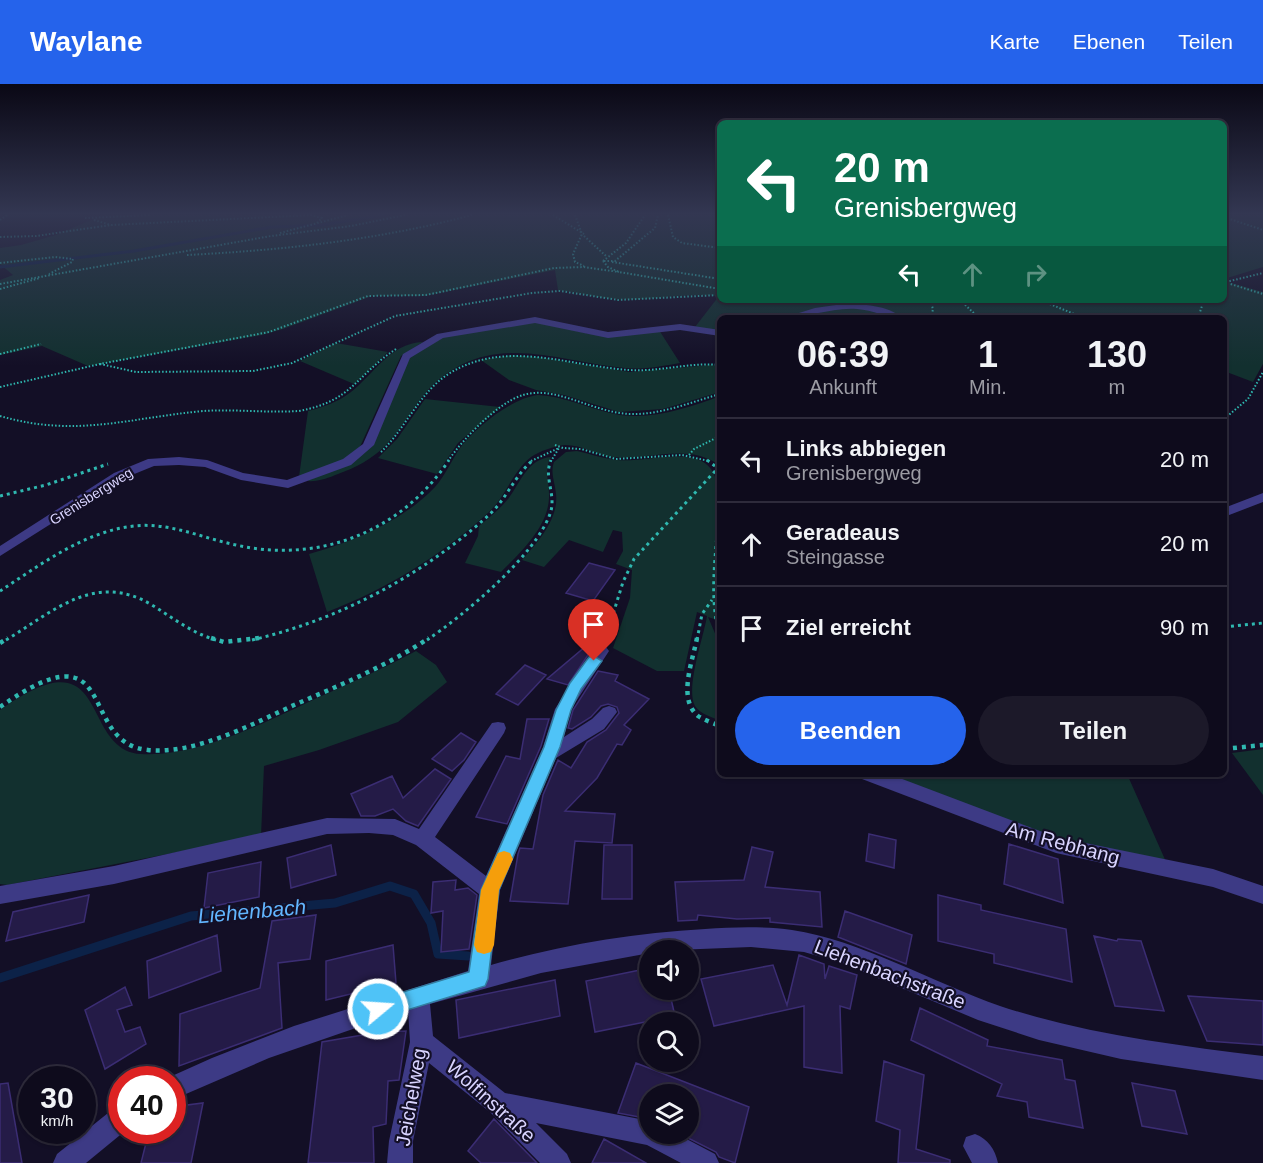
<!DOCTYPE html>
<html lang="de">
<meta charset="utf-8">
<style>
body{margin:0;font-family:Arial,sans-serif;background:#1c1929;color:#f1f3f6;height:100vh;display:flex;flex-direction:column;font-size:22px;white-space:nowrap}
*{box-sizing:border-box;margin:0}
p{font-size:20px;color:#9b9ba3}
.icon{flex:none;width:33px;height:33px;fill:none;stroke:currentColor;stroke-width:2;stroke-linecap:round;stroke-linejoin:round}
.map{position:relative;flex:1;overflow:hidden}
.drawer{position:absolute;left:717px;top:231px;width:510px;height:462px;display:flex;flex-direction:column;background:#0e0b1c;border-radius:9px;box-shadow:0 2px 4px #0004,0 0 0 2px #2e2b3b}
.drawer>*{flex:none}
.top-card{position:absolute;left:717px;top:36px;width:510px;height:183px;border-radius:9px;box-shadow:0 2px 4px #0004,0 0 0 2px #2e2b3b;background:#0b6e4f;color:#fff;overflow:hidden}
.controls{position:absolute;left:639px;top:856px;display:grid;gap:12px}
.controls a{display:grid;place-items:center;width:60px;height:60px;border-radius:50%;background:#0e0b1c;box-shadow:0 2px 4px #0004,0 0 0 2px #2e2b3b;font-size:30px}
.speed{position:absolute;left:18px;top:982px;display:flex;gap:12px;font-size:30px;font-weight:700;text-align:center}
.speed>*{display:grid;place-content:center;width:78px;height:78px;border-radius:50%;background:#0e0b1c;box-shadow:0 2px 4px #0004,0 0 0 2px #2e2b3b;line-height:1}
.speed small{font-size:15px;font-weight:400}
.speed .limit{border:9px solid #d22;background:#fff;color:#111}
.pin{position:absolute;display:grid;place-items:center;width:51px;height:51px;color:#fff;margin:-62px -26px;border-radius:50% 50% 50% 0;rotate:-45deg;box-shadow:0 0 6px #0007}
.pin .icon{rotate:45deg}
.me{position:absolute;width:66px;margin:-33px;rotate:72deg;stroke-linejoin:round;filter:drop-shadow(0 0 4px #0008)}
.turn{display:flex;align-items:center;gap:21px;height:126px;padding:0 18px;font-size:27px}
.turn .icon{width:78px;height:78px;stroke-width:2.5}
.turn b{display:block;font-size:42px;line-height:51px}
.lanes{display:flex;align-items:center;height:57px;padding:0 18px;background:#0003;justify-content:center;gap:30px;direction:ltr}
.lanes .off{opacity:.35}
.eta{display:flex;justify-content:space-evenly;align-items:center;height:102px;text-align:center}
.eta b{font-size:36px;font-weight:600;line-height:42px}
.button{display:flex;gap:12px;margin-top:auto;padding:12px 18px}
.button a{flex:1;height:69px;border-radius:36px;background:#2563eb;color:#fff;font-size:24px;font-weight:600;line-height:69px;text-align:center}
.button a+a{background:#1c1929;color:#f1f3f6}
ul{padding:0;list-style:none}
li{display:flex;align-items:center;gap:18px;height:84px;padding:0 18px;border-top:2px solid #2e2b3b}
li div{flex:1}
li b{display:block;font-size:22px}
li em{font-style:normal}
header{display:flex;align-items:center;gap:36px;box-sizing:border-box;height:84px;padding:0 30px;background:#2563eb;color:#fff}
header strong{font-size:28px}
nav{display:flex;gap:33px;margin-inline-start:auto;font-size:21px}
.map>svg:first-child{display:block}
</style>
<header>
<strong>Waylane</strong>
<nav><a>Karte</a><a>Ebenen</a><a>Teilen</a></nav>
</header>
<div class="map">
<svg width="1263" height="1079" viewBox="0 0 1263 1079">
<rect width="100%" height="100%" fill="#130f26"/>
<path fill="#12302f" d="M 103,131 L 372,131 L 373,134 L 396,131 L 720,131 L 720,216 L 1224,216 L 1224,197 L 1263,208 L 1263,280 L 1253,298 L 1224,287 L 1224,234 L 720,234 L 720,248 L 695,243 L 719,212 C 684,208 651,217 617,215 C 597,214 577,208 558,206 L 555,186 L 424,212 L 372,212 L 283,245 L 262,251 L 88,282 L 42,262 L 0,271 L 0,196 L 13,191 L 0,180 L 0,164 L 21,161 L 56,151 Z
M 1224,131 L 1263,131 L 1263,183 L 1224,195 Z
M 536,238 L 590,250 L 659,246 L 680,279 C 662,282 644,286 625,284 C 572,280 515,255 463,280 C 419,302 415,330 385,362 C 372,375 355,384 338,390 C 328,394 318,398 307,397 L 358,374 L 409,272 L 446,252 Z
M 423,258 L 401,272 L 359,365 L 339,379 L 299,393 L 308,327 C 324,323 338,318 351,308 C 374,290 390,259 423,258 Z
M 336,259 L 388,268 L 354,300 L 300,277 Z
M 511,271 L 537,273 L 630,288 L 710,281 L 720,282 L 720,308 L 663,325 L 619,328 L 564,311 L 536,306 L 509,296 L 481,276 Z
M 538,311 C 565,312 589,325 615,330 C 649,337 689,324 720,312 L 720,382 C 689,358 649,377 613,373 C 597,371 582,361 565,361 C 554,362 540,367 531,373 C 513,387 506,412 489,428 C 442,471 387,505 327,528 L 309,470 C 352,458 403,437 435,403 C 445,392 451,377 460,364 C 476,343 512,314 538,311 Z
M 425,315 L 500,323 L 458,359 L 437,390 L 378,374 L 397,355 Z
M 577,367 C 591,370 604,375 618,376 C 646,379 704,358 715,393 L 720,389 L 720,537 L 708,533 L 720,561 L 720,637 C 712,633 700,630 695,622 C 685,604 704,552 707,532 L 697,528 L 684,587 L 657,587 L 613,564 L 630,514 L 632,486 L 616,480 L 623,467 L 622,448 L 613,446 L 603,468 L 569,456 L 544,483 L 522,476 C 537,459 559,435 556,410 C 555,398 550,389 554,378 L 566,368 Z
M 551,373 C 543,387 550,399 549,414 C 548,443 520,469 501,488 L 465,479 L 478,452 L 479,442 C 489,434 500,425 508,415 C 521,398 527,375 551,373 Z
M 416,567 L 436,581 L 447,598 L 398,638 L 319,666 L 264,682 L 261,752 L 7,801 L 0,800 L 0,626 C 113,545 78,666 141,670 C 198,673 266,638 317,614 C 351,599 384,584 416,567 Z
M 1263,665 L 1263,711 L 1232,669 Z
M 875,690 L 1127,690 L 1167,780 L 1029,747 Z"/>
<g fill="none" stroke-linecap="round" stroke-linejoin="round">
<path stroke="#0c2248" stroke-width="3" d="M 0,183 L 134,167 L 272,143 L 322,141 L 384,131"/>
<path stroke="#0c2248" stroke-width="9" d="M 0,894 L 191,832 L 335,819 L 390,802 L 414,810 L 431,839 L 438,870 L 468,872"/>
</g>
<path fill="#241b47" stroke="#3b2d73" stroke-width="1.5" d="M 589,479 L 615,486 L 593,517 L 566,509 Z
M 605,546 L 611,552 L 604,560 L 594,562 L 568,601 L 547,595 Z
M 525,581 L 546,591 L 518,621 L 496,610 Z
M 598,587 L 618,591 L 615,597 L 649,615 L 624,641 L 631,646 L 622,661 L 617,660 L 597,694 L 565,727 L 615,730 L 612,759 L 575,757 L 568,820 L 510,817 L 518,770 L 520,764 L 533,765 L 543,711 L 558,676 L 571,684 L 587,658 L 606,646 L 619,629 L 617,623 L 608,620 L 601,622 L 591,633 L 572,645 L 568,644 L 573,626 Z
M 527,635 L 549,635 L 541,662 L 507,740 L 476,733 L 506,672 L 520,675 Z
M 461,649 L 476,658 L 464,676 L 452,687 L 432,675 Z
M 435,685 L 451,695 L 418,742 L 406,737 L 393,725 L 375,732 L 361,732 L 351,710 L 392,692 L 403,714 Z
M 869,750 L 896,756 L 894,784 L 866,777 Z
M 1009,760 L 1058,775 L 1063,819 L 1004,800 Z
M 331,761 L 336,791 L 291,804 L 287,774 Z
M 604,761 L 632,761 L 632,815 L 602,815 Z
M 752,763 L 773,768 L 765,803 L 820,808 L 822,843 L 770,838 L 770,834 L 737,835 L 698,831 L 697,836 L 678,837 L 675,798 L 744,796 Z
M 261,778 L 259,813 L 204,824 L 208,789 Z
M 456,796 L 455,806 L 468,804 L 477,811 L 469,865 L 441,868 L 443,827 L 431,829 L 433,798 Z
M 89,811 L 84,838 L 6,857 L 13,828 Z
M 938,811 L 981,821 L 981,826 L 1066,845 L 1072,898 L 994,879 L 994,870 L 938,857 Z
M 845,827 L 912,851 L 906,880 L 838,853 Z
M 316,831 L 310,875 L 278,879 L 282,944 L 179,982 L 180,930 L 260,904 L 272,837 Z
M 217,851 L 221,887 L 149,914 L 147,877 Z
M 1094,852 L 1117,857 L 1118,855 L 1141,857 L 1164,927 L 1115,922 Z
M 393,861 L 396,899 L 326,916 L 326,877 Z
M 799,871 L 824,880 L 825,895 L 829,882 L 857,891 L 850,925 L 840,922 L 842,989 L 804,983 L 804,922 L 714,942 L 701,895 L 773,881 L 787,921 Z
M 650,884 L 650,906 L 669,906 L 675,932 L 595,948 L 586,897 Z
M 555,896 L 560,932 L 459,954 L 456,916 Z
M 125,903 L 132,921 L 117,926 L 125,948 L 140,943 L 146,960 L 105,985 L 85,926 Z
M 1188,912 L 1263,917 L 1263,961 L 1207,957 Z
M 920,924 L 988,956 L 987,962 L 1062,976 L 1065,995 L 1075,997 L 1083,1044 L 1029,1033 L 1027,1018 L 997,1012 L 1002,1000 L 911,956 Z
M 406,947 L 399,996 L 388,997 L 386,1040 L 373,1043 L 374,1079 L 308,1079 L 322,958 L 380,948 Z
M 884,977 L 924,991 L 916,1065 L 950,1076 L 950,1079 L 898,1079 L 900,1046 L 876,1037 Z
M 636,979 L 749,1023 L 735,1079 L 719,1073 L 716,1068 L 688,1054 L 688,1011 L 650,1011 L 650,1035 L 618,1029 Z
M 8,999 L 22,1079 L 0,1079 L 0,1000 Z
M 1132,999 L 1175,1007 L 1187,1050 L 1142,1042 Z
M 203,1019 L 191,1079 L 141,1079 L 149,1047 L 172,1047 L 172,1023 Z
M 494,1035 L 537,1079 L 481,1079 L 468,1067 Z
M 604,1055 L 646,1079 L 592,1079 Z"/>
<g fill="none" stroke-linecap="round" stroke-linejoin="round">
<path stroke="#2fb8b0" stroke-width="2" stroke-dasharray="1.5 2" stroke-linecap="butt" d="M 553,131 L 584,150
M 575,131 L 582,150 L 573,170 L 575,178 L 584,182
M 668,131 L 673,153 L 682,159 L 720,164
M 1224,133 L 1263,146
M 85,134 L 151,131
M 0,136 L 7,131
M 94,136 L 111,141
M 280,149 L 348,131
M 584,152 L 606,172
M 0,153 L 36,152 L 111,141 L 311,131 L 322,134 L 317,139
M 187,171 C 284,166 378,156 472,131
M 603,177 L 608,183 L 619,188 L 720,205
M 603,177 L 626,159 L 645,131
M 604,177 L 615,177 L 655,144 L 658,131
M 612,178 L 720,195
M 0,179 L 55,173 L 73,175 L 72,178 L 49,190
M 1224,198 L 1263,210
M 1226,198 L 1263,189
M 0,200 L 271,152 L 351,142 L 405,131
M 0,205 L 40,194
M 930,216 L 933,225 L 931,234
M 960,216 L 979,234
M 1040,216 L 1084,234
M 1198,234 L 1204,216
M 0,270 L 41,260
M 100,280 L 136,288 L 253,287 L 292,279 L 395,232 L 532,209 L 560,207 L 618,216 L 720,211
M 0,303 L 100,280 L 269,248 L 368,212 L 426,211 L 554,184 L 584,183 L 619,188
M 0,332 C 76,354 128,334 203,327 C 235,325 267,329 299,327 C 353,317 356,291 396,265
M 1224,335 L 1248,315 L 1263,288
M 555,361 L 563,364 L 581,365 L 616,375 L 682,371 L 709,377
M 381,368 C 406,344 420,307 450,289 C 506,255 569,282 629,286 C 660,288 689,278 720,281
M 689,371 L 694,365 L 720,352
M 448,377 C 463,355 497,319 523,311 C 536,307 551,309 564,313 C 586,319 607,329 630,330 C 661,331 691,318 720,310
M 531,377 L 559,364 L 551,377"/>
<path stroke="#2fb8b0" stroke-width="3" stroke-dasharray="3 4" stroke-linecap="butt" d="M 707,376 L 715,382 L 719,394 C 722,447 705,502 720,554
M 0,412 L 46,401 L 108,380
M 0,507 C 40,481 85,447 134,442 C 169,438 202,454 236,461 C 320,480 402,447 449,376
M 1224,543 L 1263,539
M 6,556 C 54,527 95,487 152,521 C 173,534 192,549 216,556
M 252,556 C 341,535 423,491 490,430 C 507,414 515,391 533,376
M 427,556 C 464,531 535,472 550,430 C 557,411 543,394 551,376
M 605,556 L 623,498 L 634,475 L 717,385
M 697,556 L 702,530 L 712,516"/>
<path stroke="#2fb8b0" stroke-width="4.5" stroke-dasharray="4 5" stroke-linecap="butt" d="M 211,554 L 224,558 L 259,554
M 697,554 C 693,576 677,615 698,632 C 704,636 713,639 720,642
M 0,559 L 8,554
M 0,623 C 122,537 76,659 148,666 C 194,671 253,640 294,621 C 340,601 387,582 429,554
M 1224,665 L 1263,661"/>
<path fill="#3d3a85" fill-rule="evenodd" d="M 843,220 C 863,220 887,221 903,234 C 887,234 873,226 857,225 C 832,223 808,234 783,234 L 815,224 Z
M 535,233 L 608,248 L 680,240 L 720,246 L 720,252 L 680,246 L 608,254 L 535,239 L 443,254 L 410,274 L 374,361 L 351,381 L 288,404 L 241,396 L 205,383 L 179,381 L 154,382 L 122,395 L 0,472 L 0,462 L 114,389 L 148,375 L 179,373 L 207,376 L 243,389 L 287,396 L 343,375 L 363,360 L 403,270 L 437,250 Z
M 1263,409 L 1263,418 L 1224,433 L 1224,424 Z
M 601,562 L 606,563 L 609,567 L 571,625 L 564,653 L 592,635 L 603,624 L 609,622 L 615,624 L 617,628 L 604,645 L 556,674 L 500,806 L 491,881 C 561,861 633,849 705,845 C 734,843 763,842 792,846 C 860,856 934,899 1000,922 C 1085,950 1174,961 1263,972 L 1263,996 L 1121,975 L 1039,956 L 978,936 L 842,879 L 804,868 L 751,863 L 650,867 L 650,869 L 541,889 L 430,920 L 433,952 L 505,1009 L 650,1037 L 650,1050 L 677,1050 L 715,1070 L 719,1079 L 681,1079 L 647,1061 L 536,1039 L 567,1070 L 571,1079 L 540,1079 L 491,1029 L 429,979 L 413,1057 L 413,1079 L 387,1079 L 389,1057 L 410,958 L 408,926 L 269,974 L 172,1016 L 172,996 L 163,996 L 212,974 L 294,942 L 468,887 L 479,810 L 416,761 L 393,751 L 369,749 L 327,750 L 114,800 L 0,820 L 0,802 L 114,782 L 327,734 L 395,735 L 419,745 L 492,639 L 498,638 L 504,639 L 506,644 L 504,649 L 435,753 L 486,792 L 543,663 L 555,625 L 596,563 Z
M 859,690 L 889,690 L 1056,753 L 1213,785 L 1263,802 L 1263,820 L 1213,803 L 1056,769 L 862,695 Z
M 122,1022 L 122,1047 L 125,1047 L 86,1079 L 53,1079 L 57,1070 L 113,1025 Z
M 975,1050 C 988,1055 995,1065 998,1079 L 972,1079 L 963,1062 L 966,1053 Z"/>
</g>
<linearGradient id="sky" x2="0" y2="1"><stop stop-color="#0a0815"/><stop offset="0.46" stop-color="#333752"/><stop offset="1" stop-color="#333752" stop-opacity="0"/></linearGradient>
<rect width="1263" height="282" fill="url(#sky)"/>
<path fill="#4fc3f7" stroke="#337fa1" stroke-width="1.5" d="M 594,572 L 602,577 L 581,605 L 571,626 L 560,663 L 499,806 L 488,895 L 485,902 L 378,935 L 370,932 L 367,925 L 370,918 L 469,888 L 481,806 L 544,663 L 556,626 L 570,599 L 589,573 Z"/>
<path fill="#f59e0b" d="M 504,767 L 510,769 L 513,775 L 499,806 L 494,861 L 491,868 L 484,870 L 477,868 L 474,861 L 481,806 L 498,769 Z"/>
<g text-anchor="middle" dominant-baseline="central" stroke-width="4.5" stroke-linejoin="round" paint-order="stroke">
<g font-size="14" fill="#d9d4ff" stroke="#130f26">
<text transform="translate(91 412) rotate(-32)">Grenisbergweg</text>
</g>
<g font-size="20" fill="#d9d4ff" stroke="#130f26">
<text transform="translate(1063 759) rotate(15)">Am Rebhang</text>
<text transform="translate(890 890) rotate(21)">Liehenbachstraße</text>
<text transform="translate(411 1013) rotate(-80)">Jeichelweg</text>
<text transform="translate(491 1017) rotate(42)">Wolfinstraße</text>
</g>
<g font-size="21" font-style="italic" fill="#62b6ff" stroke="#130f26">
<text transform="translate(252 827) rotate(-5)">Liehenbach</text>
</g>
</g>
</svg>
<div class="controls">
<a><svg class="icon" aria-label="sound" viewBox="0 0 24 24"><path d="M4 9h4l5-4v14l-5-4H4zM17 9q2 3 0 6"/></svg></a>
<a><svg class="icon" aria-label="search" viewBox="0 0 24 24"><circle cx="10" cy="10" r="6"/><path d="M15 15l6 6"/></svg></a>
<a><svg class="icon" aria-label="layers" viewBox="0 0 24 24"><path d="M12 4l9 5-9 5-9-5zM3 14l9 5 9-5"/></svg></a>
</div>
<div class="speed"><div>30<small>km/h</small></div><div class="limit">40</div></div>
<div class="pin" style="left:594px;top:577px;background:#d93025"><svg class="icon" aria-label="arrive" viewBox="0 0 24 24"><path d="M6 21V4h12l-3 4 3 4H6"/></svg></div>
<svg class="me" style="left:378px;top:925px" viewBox="-20 -20 40 40"><circle r="17" fill="#4fc3f7" stroke="#fff" stroke-width="3"/><path d="M0-11L8 9 0 5-8 9z" fill="#fff"/></svg>
<div class="top-card">
<div class="turn"><svg class="icon" aria-label="left" viewBox="0 0 24 24"><path d="M17 20v-9H6M10 6l-5 5 5 5"/></svg><div><b>20 m</b>Grenisbergweg</div></div>
<div class="lanes"><svg class="icon" aria-label="left" viewBox="0 0 24 24"><path d="M17 20v-9H6M10 6l-5 5 5 5"/></svg><svg class="icon off" aria-label="ahead" viewBox="0 0 24 24"><path d="M12 20V5M6 11l6-6 6 6"/></svg><svg class="icon off" aria-label="right" viewBox="0 0 24 24"><path d="M7 20v-9h11M14 6l5 5-5 5"/></svg></div>
</div>
<section class="drawer">
<div class="eta">
<div><b>06:39</b><p>Ankunft</p></div>
<div><b>1</b><p>Min.</p></div>
<div><b>130</b><p>m</p></div>
</div>
<ul>
<li><svg class="icon" aria-label="left" viewBox="0 0 24 24"><path d="M17 20v-9H6M10 6l-5 5 5 5"/></svg><div><b>Links abbiegen</b><p>Grenisbergweg</p></div><em>20 m</em></li>
<li><svg class="icon" aria-label="ahead" viewBox="0 0 24 24"><path d="M12 20V5M6 11l6-6 6 6"/></svg><div><b>Geradeaus</b><p>Steingasse</p></div><em>20 m</em></li>
<li><svg class="icon" aria-label="arrive" viewBox="0 0 24 24"><path d="M6 21V4h12l-3 4 3 4H6"/></svg><div><b>Ziel erreicht</b></div><em>90 m</em></li>
</ul>
<div class="button"><a>Beenden</a><a>Teilen</a></div>
</section>
</div>
